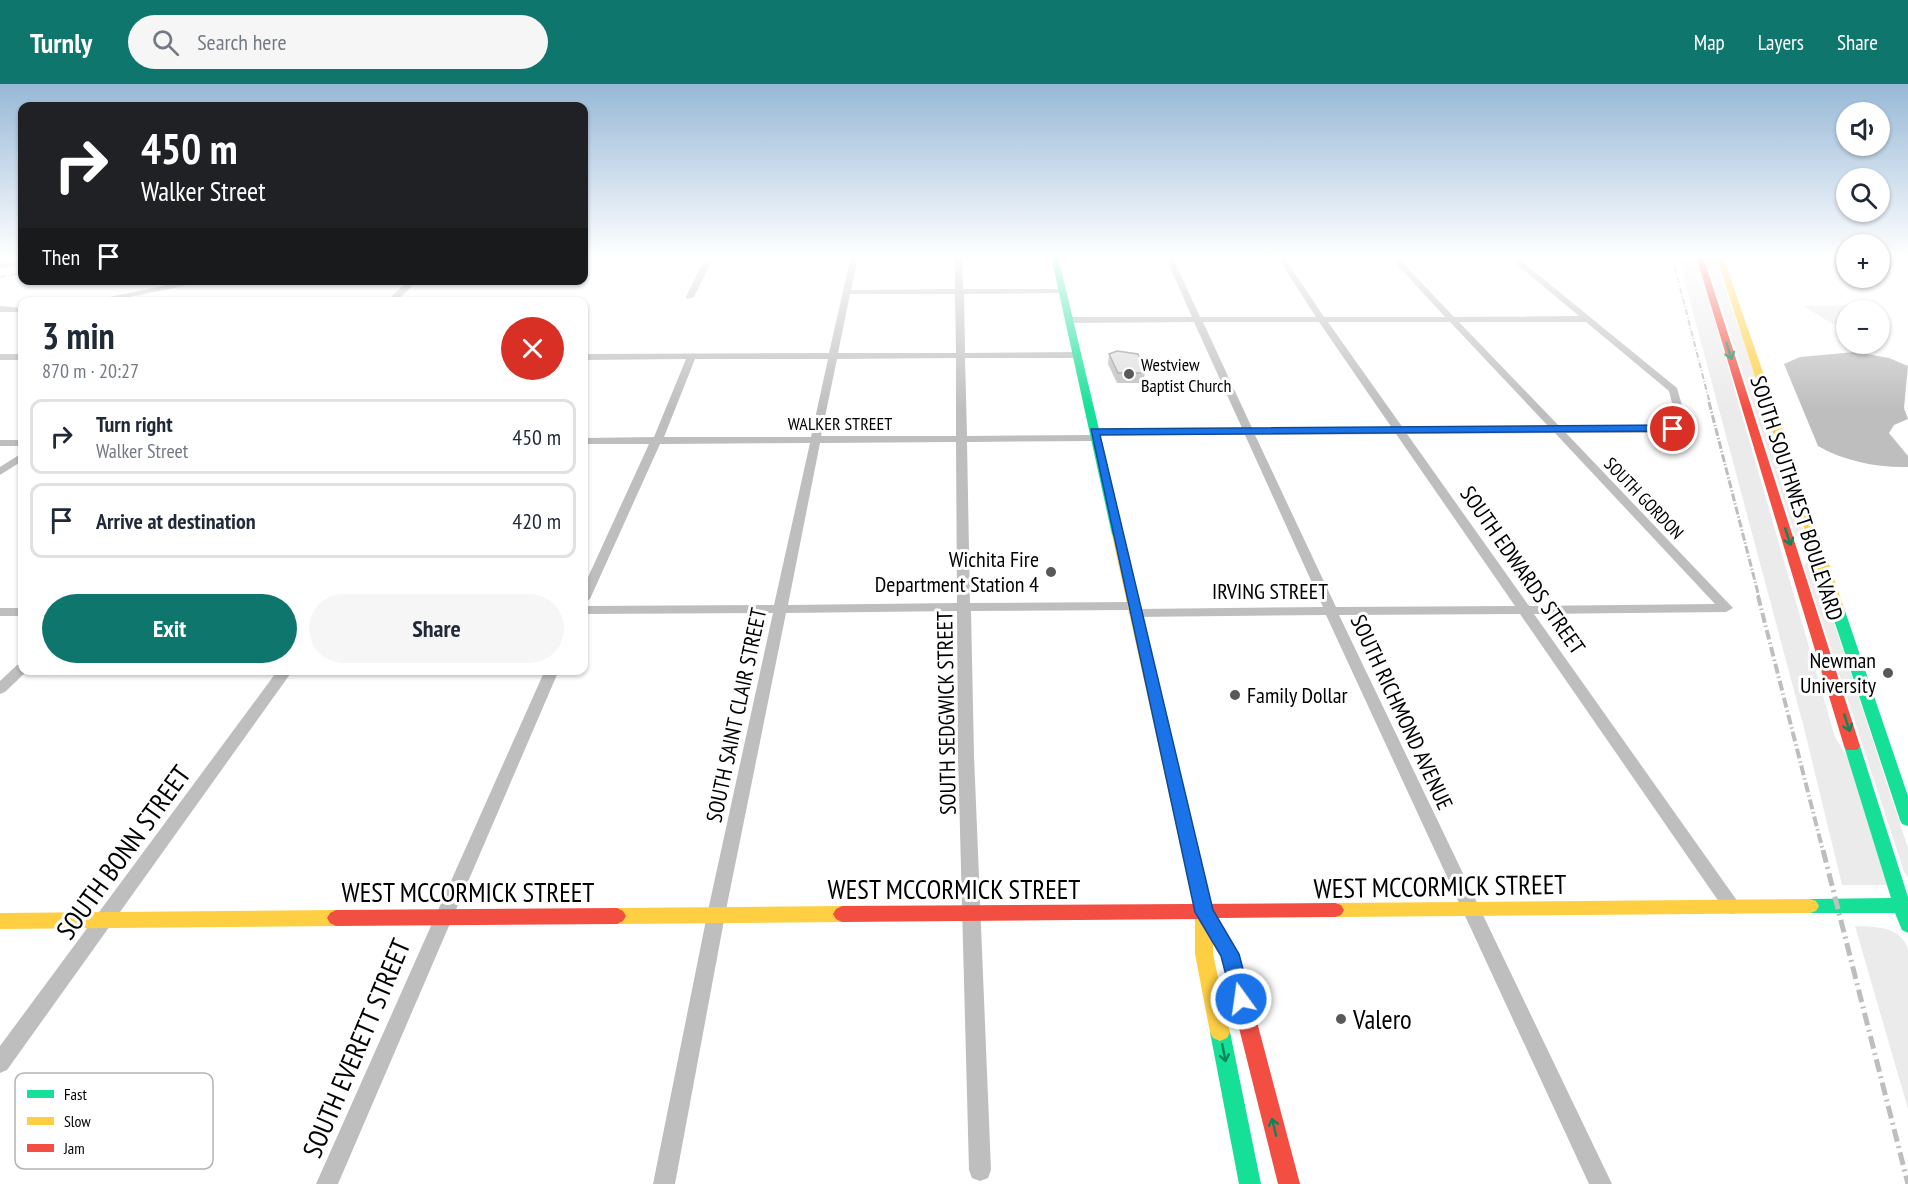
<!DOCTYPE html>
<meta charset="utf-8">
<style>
body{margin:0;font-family:"PT Sans Narrow",sans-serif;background:#f6f6f7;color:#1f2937;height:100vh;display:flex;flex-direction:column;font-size:22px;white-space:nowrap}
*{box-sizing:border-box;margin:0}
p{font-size:20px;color:#747a83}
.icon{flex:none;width:33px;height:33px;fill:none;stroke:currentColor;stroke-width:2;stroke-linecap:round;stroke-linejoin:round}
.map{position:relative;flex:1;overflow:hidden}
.details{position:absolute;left:18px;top:213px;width:570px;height:378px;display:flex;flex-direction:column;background:#fff;border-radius:12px;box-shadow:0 2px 4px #0004}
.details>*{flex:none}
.guide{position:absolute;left:18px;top:18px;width:570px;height:183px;border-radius:12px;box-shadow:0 2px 4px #0004;background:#202124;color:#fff;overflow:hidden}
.buttons{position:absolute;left:1836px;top:18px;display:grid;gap:12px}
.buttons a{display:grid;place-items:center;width:54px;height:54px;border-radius:50%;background:#fff;box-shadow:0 2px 4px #0004;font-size:30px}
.pin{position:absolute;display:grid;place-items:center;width:51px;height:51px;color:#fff;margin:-26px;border:3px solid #fff;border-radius:50%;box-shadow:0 2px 6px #0007}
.me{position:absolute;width:66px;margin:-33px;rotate:346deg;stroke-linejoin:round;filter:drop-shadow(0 0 4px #0008)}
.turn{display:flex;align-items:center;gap:21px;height:126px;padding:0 24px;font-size:27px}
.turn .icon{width:78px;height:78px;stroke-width:2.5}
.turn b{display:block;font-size:42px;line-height:51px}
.then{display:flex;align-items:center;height:57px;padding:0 24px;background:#0003;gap:12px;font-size:22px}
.round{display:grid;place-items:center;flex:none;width:63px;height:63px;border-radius:32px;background:#f6f6f7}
.overview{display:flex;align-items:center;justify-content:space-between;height:102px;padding:0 24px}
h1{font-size:36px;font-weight:600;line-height:45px}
.primary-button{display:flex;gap:12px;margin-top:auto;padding:12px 24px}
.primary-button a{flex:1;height:69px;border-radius:36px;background:#0f766e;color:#fff;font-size:24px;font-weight:600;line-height:69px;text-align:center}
.primary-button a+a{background:#f6f6f7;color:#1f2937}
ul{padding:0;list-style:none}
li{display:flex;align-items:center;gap:18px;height:75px;margin:0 12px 9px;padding:0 12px;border:3px solid #e0e1e3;border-radius:12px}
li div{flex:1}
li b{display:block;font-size:22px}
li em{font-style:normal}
header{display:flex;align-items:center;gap:36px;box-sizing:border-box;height:84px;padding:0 30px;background:#0f766e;color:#fff}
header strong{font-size:28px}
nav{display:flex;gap:33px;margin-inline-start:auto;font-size:21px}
.search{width:420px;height:54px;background:#f6f6f7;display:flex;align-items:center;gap:15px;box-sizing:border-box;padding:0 21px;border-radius:33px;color:#747a83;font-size:22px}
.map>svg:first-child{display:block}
</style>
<header>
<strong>Turnly</strong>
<div class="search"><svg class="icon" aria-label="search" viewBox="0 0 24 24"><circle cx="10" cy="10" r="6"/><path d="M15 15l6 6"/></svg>Search here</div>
<nav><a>Map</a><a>Layers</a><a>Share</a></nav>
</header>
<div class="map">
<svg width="1908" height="1100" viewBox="0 0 1908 1100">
<rect width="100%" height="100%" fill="#fff"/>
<path fill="#ebebeb" d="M 1678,172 L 1696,172 L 1835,653 L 1849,676 L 1889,801 L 1842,801 L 1805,648 Z
M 1705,172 L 1714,172 L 1767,326 L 1807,458 L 1795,451 Z
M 254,213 L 377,213 L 376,218 L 248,217 Z
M 417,213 L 549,213 L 545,218 L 408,217 Z
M 1858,221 L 1866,226 L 1846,226 L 1846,243 L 1833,240 L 1803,222 Z
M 1807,477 L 1816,484 L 1908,764 L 1908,793 L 1904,788 L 1804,482 Z
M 1855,842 C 1877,843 1900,842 1908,865 L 1908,1025 Z"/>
<path fill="#bebebe" d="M 1855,268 L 1889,274 L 1908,282 L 1904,324 L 1908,335 L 1894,341 L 1889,349 L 1908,372 L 1908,383 C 1879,384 1843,377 1818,362 L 1784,280 L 1800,273 Z"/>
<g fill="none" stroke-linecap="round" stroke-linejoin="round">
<path fill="#bebebe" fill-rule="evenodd" d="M 706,172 L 714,172 L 694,213 L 687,215 L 686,213 Z
M 851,172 L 858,172 L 851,206 L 955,205 L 955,172 L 962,172 L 963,205 L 1062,205 L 1066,207 L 1062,209 L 964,210 L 965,269 L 1077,268 L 1082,271 L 1077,274 L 965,274 L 967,352 L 1094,351 L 1090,348 L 1095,345 L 1242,344 L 1194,238 L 1069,239 L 1065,236 L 1069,233 L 1192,233 L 1165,172 L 1172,172 L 1200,233 L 1316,233 L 1277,172 L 1283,172 L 1324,233 L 1445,233 L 1389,172 L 1396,172 L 1454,233 L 1579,232 L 1507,172 L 1515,172 L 1677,304 L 1687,339 L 1683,345 L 1651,349 L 1566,349 L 1733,524 L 1726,528 L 1534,530 L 1738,818 L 1741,823 L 1738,828 L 1732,830 L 1726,828 L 1520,530 L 1339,531 L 1612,1100 L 1589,1100 L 1326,531 L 1135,533 L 1128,529 L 1131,526 L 971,527 L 974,671 L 991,1086 L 988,1094 L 980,1097 L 972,1094 L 969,1086 L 958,671 L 957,527 L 786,529 L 725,831 L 675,1100 L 653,1100 L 707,831 L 773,529 L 584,530 L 584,522 L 774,521 L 810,359 L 660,360 L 590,515 L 584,519 L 584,502 L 649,360 L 584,360 L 584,354 L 654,353 L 686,275 L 584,276 L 584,270 L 829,269 ZM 850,210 L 955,210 L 956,269 L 838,269 ZM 1203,238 L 1319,238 L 1392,344 L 1252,344 ZM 1328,238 L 1450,238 L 1549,343 L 1403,344 ZM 1459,238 L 1586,238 L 1669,307 L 1677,339 L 1651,343 L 1560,343 ZM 956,274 L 956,352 L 821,352 L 837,275 ZM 695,275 L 828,275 L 811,353 L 664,353 ZM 1555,349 L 1715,520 L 1529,522 L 1407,350 ZM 1396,350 L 1515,522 L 1336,523 L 1255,351 ZM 1097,351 L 1245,351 L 1323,523 L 1138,525 L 1141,522 L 1134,518 L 970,519 L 967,358 L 1096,357 L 1101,354 ZM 956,358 L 957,519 L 788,521 L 820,359 Z
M 22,176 L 22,180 L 0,184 L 0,180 Z
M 192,196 L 212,196 L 105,218 L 85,218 Z
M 409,196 L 418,196 L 398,216 L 392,216 L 392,212 Z
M 0,222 L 22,224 L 22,228 L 0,228 Z
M 0,270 L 22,270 L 22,276 L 0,276 Z
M 0,356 L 22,356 L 22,362 L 0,362 Z
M 22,369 L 22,377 L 0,391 L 0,383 Z
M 0,524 L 22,524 L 22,532 L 0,532 Z
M 22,579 L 22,586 L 27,587 L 5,608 L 0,610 L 0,597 L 17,581 Z
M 278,586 L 293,586 L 7,986 L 0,989 L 0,962 Z
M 545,586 L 559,586 L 338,1100 L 316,1100 Z"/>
<path fill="#16e098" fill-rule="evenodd" d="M 1051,172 L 1058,172 L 1124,451 L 1118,455 L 1112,451 Z
M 1838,523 L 1845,527 L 1908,712 L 1908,742 L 1902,740 L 1900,736 L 1831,527 Z
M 1852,657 L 1857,658 L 1860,662 L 1908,813 L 1908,849 L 1902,846 L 1895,829 L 1810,829 L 1804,827 L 1801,822 L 1804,817 L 1810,815 L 1891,814 L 1844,662 L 1847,658 Z
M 1220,939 L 1227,942 L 1230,948 L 1261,1100 L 1239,1100 L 1210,948 L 1213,942 Z"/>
<path fill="#ffcf43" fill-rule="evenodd" d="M 1716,172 L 1723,172 L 1845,527 L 1843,530 L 1838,531 L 1831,527 Z
M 1118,447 L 1124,451 L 1213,828 L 1213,870 L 1230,948 L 1227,954 L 1220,957 L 1213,954 L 1210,948 L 1195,870 L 1195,828 L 1112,451 Z
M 1810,815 L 1816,817 L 1819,822 L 1816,827 L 1810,829 L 1335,833 L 1329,831 L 1326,826 L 1329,821 L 1335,819 Z
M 842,822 L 848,825 L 851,830 L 848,835 L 842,838 L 617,840 L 611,837 L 608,832 L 611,827 L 617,824 Z
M 336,826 L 342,829 L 345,834 L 342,839 L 336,842 L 0,845 L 0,829 Z"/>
<path fill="#f24e42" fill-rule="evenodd" d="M 1696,172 L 1703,172 L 1860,662 L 1857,666 L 1847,666 L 1844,662 Z
M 1335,819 L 1341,821 L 1344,826 L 1341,831 L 1335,833 L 1218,834 L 1239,870 L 1300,1100 L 1278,1100 L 1221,872 L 1198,835 L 842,838 L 836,835 L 833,830 L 836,825 L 842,822 Z
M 617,824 L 623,827 L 626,832 L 623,837 L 617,840 L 336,842 L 330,839 L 327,834 L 330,829 L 336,826 Z"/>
<path stroke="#bebebe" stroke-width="2" stroke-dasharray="6 2 1 2" stroke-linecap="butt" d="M 1672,172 L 1710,320
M 0,193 L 22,189"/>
<path stroke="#bebebe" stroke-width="3" stroke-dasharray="8 2 1.5 2" stroke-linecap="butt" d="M 1709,318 L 1759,513"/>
<path stroke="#bebebe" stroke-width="4" stroke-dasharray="10 3 1.5 3" stroke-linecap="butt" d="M 1758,512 L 1823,767"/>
<path stroke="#bebebe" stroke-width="5" stroke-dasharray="13 4.5 2 4.5" stroke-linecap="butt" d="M 1823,766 L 1908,1100"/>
</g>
<path fill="#c0c0c0" d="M 1109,270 L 1145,289 L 1143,299 L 1117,299 L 1108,280 Z"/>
<path fill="#dfdfdf" stroke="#9c9c9c" stroke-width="1.5" d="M 1117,267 L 1138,270 L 1145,289 L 1118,289 L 1109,270 Z"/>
<defs><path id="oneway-shaft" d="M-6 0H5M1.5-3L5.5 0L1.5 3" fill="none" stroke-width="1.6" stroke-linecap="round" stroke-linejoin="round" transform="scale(1.5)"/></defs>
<g stroke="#0d865b">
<use href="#oneway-shaft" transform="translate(1729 267) rotate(72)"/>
<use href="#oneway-shaft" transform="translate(1788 453) rotate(72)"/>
<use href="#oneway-shaft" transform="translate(1847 639) rotate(72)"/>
<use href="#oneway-shaft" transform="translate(1224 969) rotate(79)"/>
<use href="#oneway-shaft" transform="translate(1274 1043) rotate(-104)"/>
</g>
<linearGradient id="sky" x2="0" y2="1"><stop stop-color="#97b8d7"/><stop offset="0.53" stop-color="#fff"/><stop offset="1" stop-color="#fff" stop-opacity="0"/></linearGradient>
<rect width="1908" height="326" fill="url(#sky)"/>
<path fill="#1a73e8" stroke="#114b97" stroke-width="1.5" d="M 1673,341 L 1678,345 L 1676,347 L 1100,351 L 1213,826 L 1239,870 L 1251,915 L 1248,922 L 1241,924 L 1234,922 L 1221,872 L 1195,828 L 1091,345 Z"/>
<g fill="#595959" stroke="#fff" stroke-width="2">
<circle cx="1129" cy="290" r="6"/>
<circle cx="1051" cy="488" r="6"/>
<circle cx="1888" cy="589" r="6"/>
<circle cx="1235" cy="611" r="6"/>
<circle cx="1341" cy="935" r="6"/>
</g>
<g text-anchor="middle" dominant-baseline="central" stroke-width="6" stroke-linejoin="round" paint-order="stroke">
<g font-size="18" fill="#000" stroke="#fff" text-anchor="start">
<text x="1141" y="280">Westview<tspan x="1141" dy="21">Baptist Church</tspan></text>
</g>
<g font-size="18" fill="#000" stroke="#fff">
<text x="840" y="339">WALKER STREET</text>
<text transform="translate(1644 414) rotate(46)">SOUTH GORDON</text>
</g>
<g font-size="22" fill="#000" stroke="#fff">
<text transform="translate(1797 414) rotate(72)">SOUTH SOUTHWEST BOULEVARD</text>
<text transform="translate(1523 486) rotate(55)">SOUTH EDWARDS STREET</text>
<text x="1270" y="507">IRVING STREET</text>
<text transform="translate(1402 628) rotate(65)">SOUTH RICHMOND AVENUE</text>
<text transform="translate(946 629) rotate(-91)">SOUTH SEDGWICK STREET</text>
<text transform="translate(736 631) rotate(-78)">SOUTH SAINT CLAIR STREET</text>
</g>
<g font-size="22" fill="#000" stroke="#fff" text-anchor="end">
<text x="1039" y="475">Wichita Fire<tspan x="1039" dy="25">Department Station 4</tspan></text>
<text x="1876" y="576">Newman<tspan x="1876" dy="25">University</tspan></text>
<text x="1247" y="611" text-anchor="start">Family Dollar</text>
</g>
<g font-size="27" fill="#000" stroke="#fff">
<text transform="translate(123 768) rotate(-54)">SOUTH BONN STREET</text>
<text transform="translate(1440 802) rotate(-1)">WEST MCCORMICK STREET</text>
<text x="954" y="805">WEST MCCORMICK STREET</text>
<text x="468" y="808">WEST MCCORMICK STREET</text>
<text transform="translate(356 964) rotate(-67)">SOUTH EVERETT STREET</text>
</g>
<g font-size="27" fill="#000" stroke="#fff" text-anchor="start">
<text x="1353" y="935">Valero</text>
</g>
</g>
<rect x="15" y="989" width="198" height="96" rx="9" fill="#fff" stroke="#b2b2b2" stroke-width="1.5"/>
<rect x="27" y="1006" width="27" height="8" fill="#16e098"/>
<rect x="27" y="1033" width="27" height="8" fill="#ffcf43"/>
<rect x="27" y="1060" width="27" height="8" fill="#f24e42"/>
<g font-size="16" fill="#000">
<text x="64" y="1016">Fast</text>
<text x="64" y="1043">Slow</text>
<text x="64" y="1070">Jam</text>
</g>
</svg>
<div class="buttons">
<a><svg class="icon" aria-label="sound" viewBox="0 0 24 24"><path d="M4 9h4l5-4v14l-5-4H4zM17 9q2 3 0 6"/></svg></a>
<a><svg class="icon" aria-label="search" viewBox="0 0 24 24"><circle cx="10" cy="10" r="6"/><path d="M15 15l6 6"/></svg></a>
<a>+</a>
<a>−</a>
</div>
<div class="pin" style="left:1673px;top:345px;background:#d93025"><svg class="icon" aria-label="arrive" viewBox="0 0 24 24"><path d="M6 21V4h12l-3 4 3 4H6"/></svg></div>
<svg class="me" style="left:1241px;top:915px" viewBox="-20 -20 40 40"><circle r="17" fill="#1a73e8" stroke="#fff" stroke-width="3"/><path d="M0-11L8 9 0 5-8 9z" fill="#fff"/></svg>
<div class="guide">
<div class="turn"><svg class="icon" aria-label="right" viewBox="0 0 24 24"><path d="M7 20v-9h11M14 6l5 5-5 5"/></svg><div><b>450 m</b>Walker Street</div></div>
<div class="then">Then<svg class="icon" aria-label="arrive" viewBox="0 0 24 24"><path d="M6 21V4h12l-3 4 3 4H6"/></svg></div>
</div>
<section class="details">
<div class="overview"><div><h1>3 min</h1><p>870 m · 20:27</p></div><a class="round" style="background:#d93025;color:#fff"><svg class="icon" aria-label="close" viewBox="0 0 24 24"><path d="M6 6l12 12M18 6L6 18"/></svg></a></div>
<ul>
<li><svg class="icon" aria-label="right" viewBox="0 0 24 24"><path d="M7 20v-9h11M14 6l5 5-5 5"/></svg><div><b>Turn right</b><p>Walker Street</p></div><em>450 m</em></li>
<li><svg class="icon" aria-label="arrive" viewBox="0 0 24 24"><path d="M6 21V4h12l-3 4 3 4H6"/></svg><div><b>Arrive at destination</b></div><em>420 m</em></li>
</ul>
<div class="primary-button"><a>Exit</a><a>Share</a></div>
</section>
</div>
